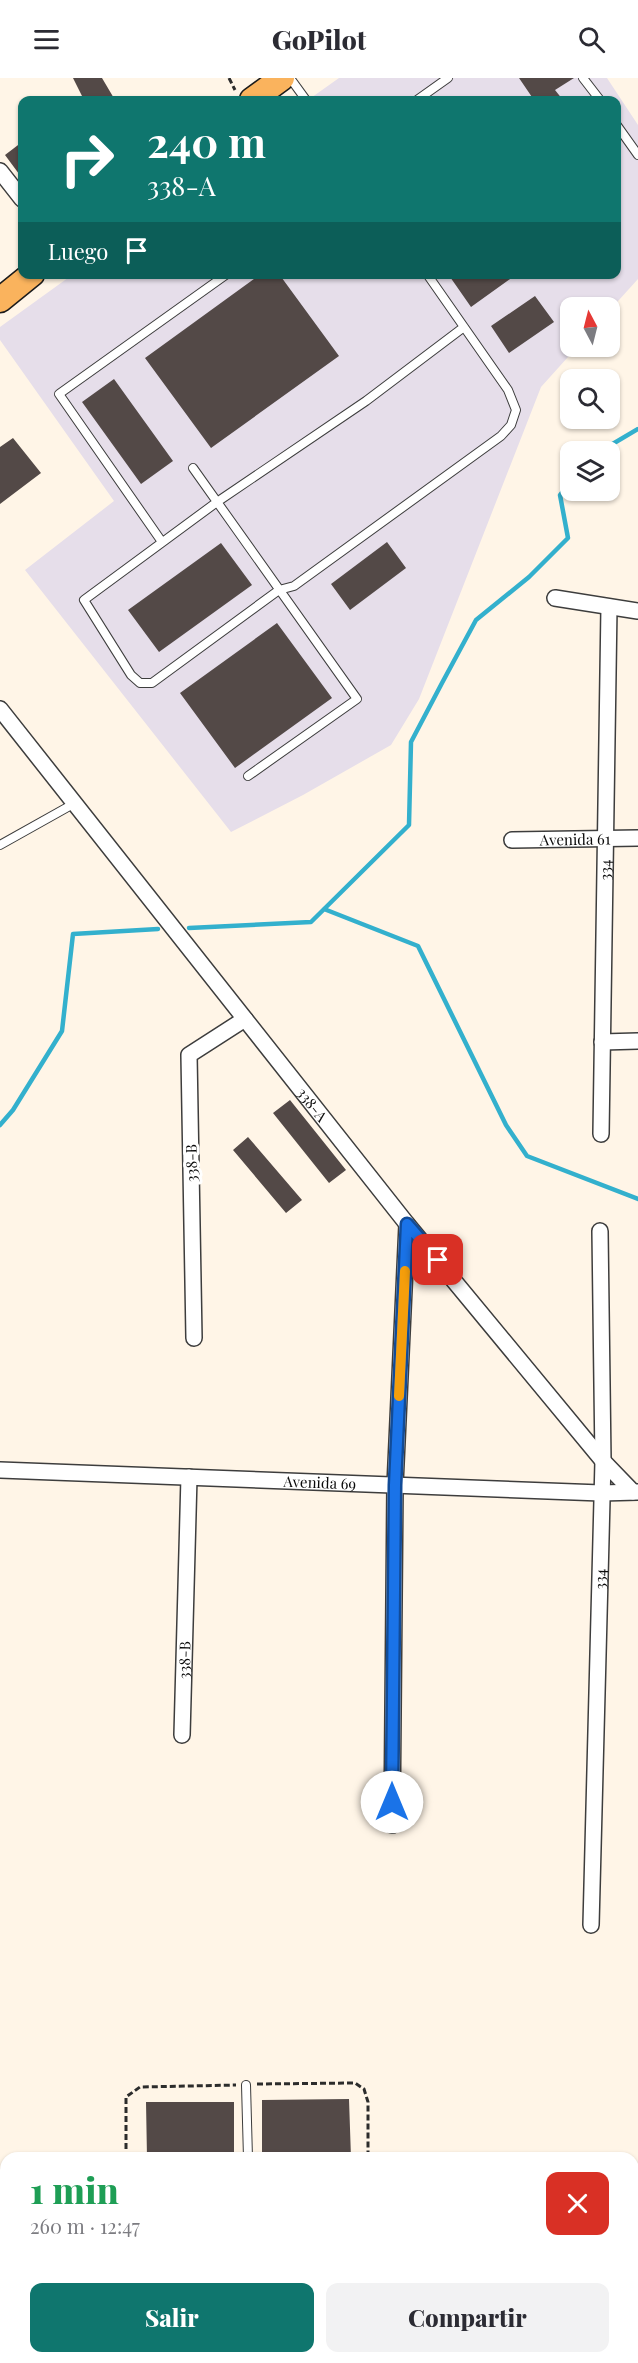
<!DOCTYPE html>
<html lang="es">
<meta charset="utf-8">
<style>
body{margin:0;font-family:"Playfair Display",serif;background:#f2f2f3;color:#2b2b33;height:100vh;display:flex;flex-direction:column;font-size:22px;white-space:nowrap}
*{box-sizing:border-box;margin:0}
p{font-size:20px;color:#7c7c81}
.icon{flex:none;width:33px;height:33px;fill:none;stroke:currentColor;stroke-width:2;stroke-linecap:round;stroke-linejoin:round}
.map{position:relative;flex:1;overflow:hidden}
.drawer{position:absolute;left:0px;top:2074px;width:639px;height:212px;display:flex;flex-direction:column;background:#fff;border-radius:18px 18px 0 0;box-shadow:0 2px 4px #0004}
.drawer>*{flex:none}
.guide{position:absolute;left:18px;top:18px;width:603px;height:183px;border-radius:12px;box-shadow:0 2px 4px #0004;background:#0f766e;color:#fff;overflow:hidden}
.needle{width:39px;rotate:353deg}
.fabs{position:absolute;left:560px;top:219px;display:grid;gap:12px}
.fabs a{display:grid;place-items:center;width:60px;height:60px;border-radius:12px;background:#fff;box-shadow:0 2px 4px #0004;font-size:30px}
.pin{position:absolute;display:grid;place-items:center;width:51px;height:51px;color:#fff;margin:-26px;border-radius:12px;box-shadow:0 3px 9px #0006}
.me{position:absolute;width:66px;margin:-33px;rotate:0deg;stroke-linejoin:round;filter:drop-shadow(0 0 4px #0008)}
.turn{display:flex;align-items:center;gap:21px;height:126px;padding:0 30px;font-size:27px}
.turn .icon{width:78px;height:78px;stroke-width:2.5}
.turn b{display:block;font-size:42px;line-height:51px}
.then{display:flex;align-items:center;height:57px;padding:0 30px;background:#0003;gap:12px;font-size:22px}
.round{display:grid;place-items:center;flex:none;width:63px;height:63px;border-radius:12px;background:#f2f2f3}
.summary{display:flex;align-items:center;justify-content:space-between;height:102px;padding:0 30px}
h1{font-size:36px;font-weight:800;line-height:45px;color:#1e9e55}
.button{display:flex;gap:12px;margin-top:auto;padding:12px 30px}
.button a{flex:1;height:69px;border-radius:12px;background:#0f766e;color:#fff;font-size:24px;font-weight:800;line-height:69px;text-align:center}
.button a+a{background:#f2f2f3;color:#2b2b33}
header{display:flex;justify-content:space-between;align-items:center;height:78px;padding:0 30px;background:#fff;font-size:27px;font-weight:800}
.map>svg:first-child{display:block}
</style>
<header><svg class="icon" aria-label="menu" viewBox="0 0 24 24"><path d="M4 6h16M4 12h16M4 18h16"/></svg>GoPilot<svg class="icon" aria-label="search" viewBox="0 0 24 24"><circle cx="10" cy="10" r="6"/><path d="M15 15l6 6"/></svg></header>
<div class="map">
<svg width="638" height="2285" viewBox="0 0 638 2285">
<rect width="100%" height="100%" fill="#fff5e7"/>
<path fill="#e6deea" d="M 339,0 L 607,0 L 638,47 L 638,201 L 609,233 L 609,230 L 570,230 L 570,268 L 577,269 L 541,309 L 419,621 L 391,667 L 303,717 L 231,754 L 25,492 L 114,423 L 0,262 L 0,249 L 72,197 L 616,196 L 616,22 L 308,22 Z"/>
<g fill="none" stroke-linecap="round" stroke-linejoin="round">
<path stroke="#33b0cd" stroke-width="4.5" d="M 599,374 L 638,351
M 324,831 L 418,868 L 506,1047 L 527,1078 L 638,1121
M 189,850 L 311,844 L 409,747 L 411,664 L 442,605 L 476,542 L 529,499 L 568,460 L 560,417 L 570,404
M 0,1047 L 13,1032 L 62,953 L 73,856 L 158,851"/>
</g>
<path fill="#534947" d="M 73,0 L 102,0 L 115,22 L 84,22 Z
M 519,0 L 574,0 L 555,12 L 563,22 L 534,22 Z
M 22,64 L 22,100 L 5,77 Z
M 261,196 L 279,196 L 339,278 L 211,370 L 145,280 Z
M 448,196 L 517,196 L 471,229 Z
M 535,218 L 554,244 L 509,275 L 491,248 Z
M 114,301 L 173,383 L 141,406 L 82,324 Z
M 13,360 L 41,395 L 0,426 L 0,369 Z
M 387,464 L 406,490 L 350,532 L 331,506 Z
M 221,465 L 252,507 L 159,574 L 128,532 Z
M 277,545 L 332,620 L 235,690 L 180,615 Z
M 290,1022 L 346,1092 L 329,1105 L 273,1035 Z
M 248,1059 L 302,1122 L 286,1135 L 233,1072 Z
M 349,2021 L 351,2080 L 262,2080 L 262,2022 Z
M 146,2024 L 234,2024 L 234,2080 L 147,2080 Z"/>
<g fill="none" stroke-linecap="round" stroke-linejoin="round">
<defs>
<path id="lane" d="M 290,0 L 306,22
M 583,0 L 600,22
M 417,22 L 448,0
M 616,46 L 638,77
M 427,196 L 508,312 L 516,332 L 511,347 L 501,358 L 294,508 L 279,512 L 152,605 L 140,605 L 131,597 L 84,522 L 217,424 L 366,323 L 464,249
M 193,390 L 357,621 L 248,698
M 162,464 L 59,316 L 227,196
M 0,767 L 75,725
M 246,2007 L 248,2080
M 253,2280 L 253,2285"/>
<g id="street">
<path d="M 0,93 L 22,121"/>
<path d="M 555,520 L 638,533"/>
<path id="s1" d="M 0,631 L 407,1146 L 603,1383 L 633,1414"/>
<path id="s2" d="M 512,762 L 638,760"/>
<path d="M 602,964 L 638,963"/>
<path id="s3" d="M 601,1056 L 609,529"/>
<path d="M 194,1260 L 189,977 L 245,941"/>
<path id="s4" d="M 0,1392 L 601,1415 L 638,1414"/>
<path id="s5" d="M 182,1657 L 189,1399"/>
<path d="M 392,1747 L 395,1407 L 407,1146"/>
<path id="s6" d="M 591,1847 L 603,1383 L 600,1153"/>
</g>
<path id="primary" d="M 252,22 L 282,0
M 0,222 L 32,196"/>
</defs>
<use href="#lane" stroke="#3d3d3d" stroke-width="10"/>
<use href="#street" stroke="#3d3d3d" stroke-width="18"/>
<use href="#primary" stroke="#1b1b1b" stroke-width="27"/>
<path stroke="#2c2c2c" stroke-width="3" stroke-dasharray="6 3" stroke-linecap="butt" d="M 229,0 L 235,12
M 257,2006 L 355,2005 L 364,2011 L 368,2024 L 368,2080
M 126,2080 L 126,2019 L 140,2009 L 236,2007
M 130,2280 L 130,2285
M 373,2280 L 374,2285"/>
<use href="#lane" stroke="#fff" stroke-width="8"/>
<use href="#street" stroke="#fff" stroke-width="15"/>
<use href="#primary" stroke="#fab35d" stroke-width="24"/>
</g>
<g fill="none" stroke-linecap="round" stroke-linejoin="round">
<defs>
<path id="route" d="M 392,1724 L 395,1407 L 407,1146 L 438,1182"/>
</defs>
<use href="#route" stroke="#114b97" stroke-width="15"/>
<use href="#route" stroke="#1a73e8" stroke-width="10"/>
<path stroke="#f59e0b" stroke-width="10" d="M 399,1318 L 405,1193"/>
</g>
<g text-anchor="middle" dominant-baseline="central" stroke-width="6" stroke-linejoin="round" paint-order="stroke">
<g font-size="15" fill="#0a0a0a" stroke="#fff">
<text stroke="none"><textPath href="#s2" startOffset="63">Avenida 61</textPath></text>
<text stroke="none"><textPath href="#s3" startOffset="264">334</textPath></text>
<text stroke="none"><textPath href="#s1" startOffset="504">338-A</textPath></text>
<text transform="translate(191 1085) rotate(-91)">338-B</text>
<text stroke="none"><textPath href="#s4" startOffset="320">Avenida 69</textPath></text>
<text stroke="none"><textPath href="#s6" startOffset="346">334</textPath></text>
<text stroke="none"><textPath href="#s5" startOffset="75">338-B</textPath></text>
</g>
</g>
</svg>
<div class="fabs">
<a><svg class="needle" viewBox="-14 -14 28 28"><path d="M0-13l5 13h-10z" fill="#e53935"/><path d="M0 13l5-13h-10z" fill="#7c7c81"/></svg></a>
<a><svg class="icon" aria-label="search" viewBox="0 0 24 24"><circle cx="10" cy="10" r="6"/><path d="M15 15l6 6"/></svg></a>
<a><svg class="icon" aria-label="layers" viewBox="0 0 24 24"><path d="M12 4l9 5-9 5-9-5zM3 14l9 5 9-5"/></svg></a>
</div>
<div class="pin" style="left:438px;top:1182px;background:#d93025"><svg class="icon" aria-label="arrive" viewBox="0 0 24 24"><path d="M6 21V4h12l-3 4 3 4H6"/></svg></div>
<svg class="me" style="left:392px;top:1724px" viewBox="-20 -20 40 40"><circle r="19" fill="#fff"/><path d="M0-13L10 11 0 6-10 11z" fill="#1a73e8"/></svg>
<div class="guide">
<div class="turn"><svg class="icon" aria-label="right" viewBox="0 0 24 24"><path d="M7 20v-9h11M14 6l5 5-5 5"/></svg><div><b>240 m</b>338-A</div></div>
<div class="then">Luego<svg class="icon" aria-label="arrive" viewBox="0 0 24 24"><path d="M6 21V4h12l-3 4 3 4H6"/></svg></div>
</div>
<section class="drawer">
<div class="summary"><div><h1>1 min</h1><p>260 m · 12:47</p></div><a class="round" style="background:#d93025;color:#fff"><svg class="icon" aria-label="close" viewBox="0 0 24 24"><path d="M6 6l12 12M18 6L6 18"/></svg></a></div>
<div class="button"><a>Salir</a><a>Compartir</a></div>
</section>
</div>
